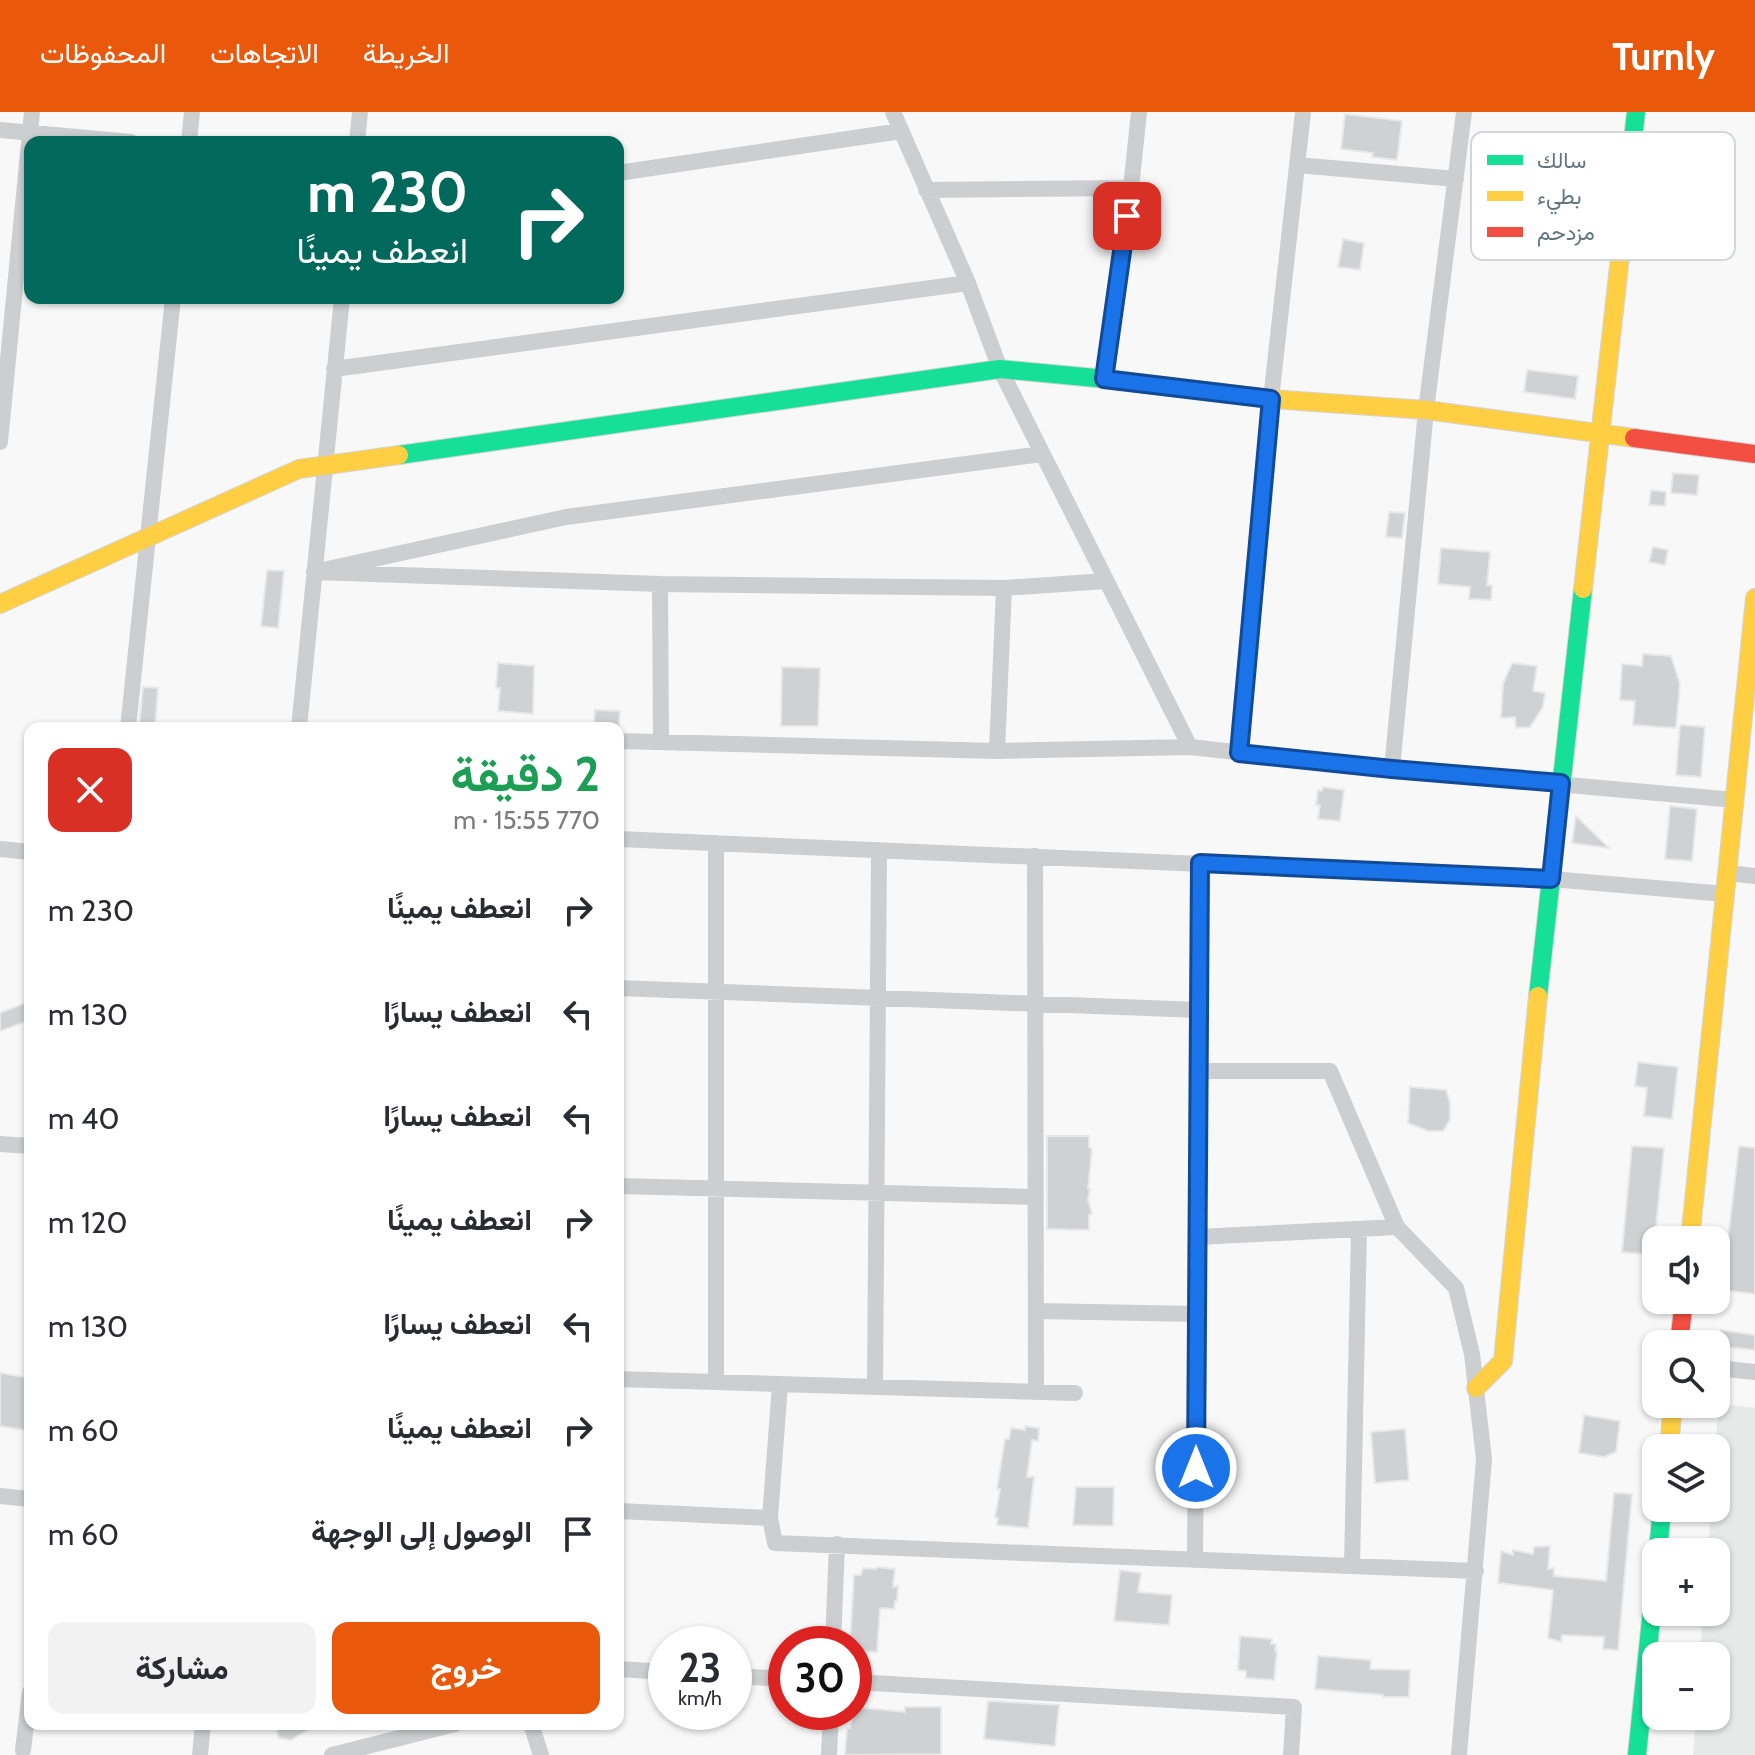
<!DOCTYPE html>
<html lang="ar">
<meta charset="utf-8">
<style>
body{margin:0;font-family:Cabin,Vazirmatn,sans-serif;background:#f2f2f3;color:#2b2b33;direction:rtl;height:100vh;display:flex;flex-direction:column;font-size:30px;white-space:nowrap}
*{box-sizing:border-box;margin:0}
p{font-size:26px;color:#7c7c81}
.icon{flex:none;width:44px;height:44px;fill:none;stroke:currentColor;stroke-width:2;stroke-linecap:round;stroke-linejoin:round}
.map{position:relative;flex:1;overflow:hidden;direction:ltr}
.sheet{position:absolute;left:24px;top:610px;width:600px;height:1008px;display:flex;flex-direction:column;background:#fff;border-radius:16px;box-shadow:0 2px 6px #0004;direction:rtl}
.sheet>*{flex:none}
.top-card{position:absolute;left:24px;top:24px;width:600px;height:168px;border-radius:16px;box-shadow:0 2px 6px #0004;direction:rtl;background:#00695c;color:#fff;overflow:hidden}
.buttons{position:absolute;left:1642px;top:1114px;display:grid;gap:16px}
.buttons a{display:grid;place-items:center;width:88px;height:88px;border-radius:16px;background:#fff;box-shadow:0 2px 6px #0004;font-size:40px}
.speed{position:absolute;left:648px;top:1514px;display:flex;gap:16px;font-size:40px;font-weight:700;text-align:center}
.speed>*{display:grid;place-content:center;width:104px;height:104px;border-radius:50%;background:#fff;box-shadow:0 2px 6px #0004;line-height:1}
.speed small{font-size:20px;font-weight:400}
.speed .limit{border:12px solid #d22;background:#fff;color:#111}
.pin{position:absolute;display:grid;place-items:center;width:68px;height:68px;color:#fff;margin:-34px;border-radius:16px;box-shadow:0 4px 12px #0006}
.me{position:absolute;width:88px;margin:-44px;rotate:0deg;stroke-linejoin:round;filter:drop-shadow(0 0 6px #0008)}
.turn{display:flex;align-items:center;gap:28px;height:168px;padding:0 24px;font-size:36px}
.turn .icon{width:104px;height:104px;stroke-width:2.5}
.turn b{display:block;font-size:56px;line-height:68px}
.round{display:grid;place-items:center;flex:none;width:84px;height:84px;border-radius:16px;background:#f2f2f3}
.overview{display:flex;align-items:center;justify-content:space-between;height:136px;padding:0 24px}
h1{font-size:48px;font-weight:700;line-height:60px;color:#1e9e55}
.primary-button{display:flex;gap:16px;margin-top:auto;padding:16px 24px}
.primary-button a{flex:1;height:92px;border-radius:16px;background:#ea580c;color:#fff;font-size:32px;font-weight:700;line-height:92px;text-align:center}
.primary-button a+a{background:#f2f2f3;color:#2b2b33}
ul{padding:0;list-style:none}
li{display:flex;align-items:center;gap:24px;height:104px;padding:0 24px}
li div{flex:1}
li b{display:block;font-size:30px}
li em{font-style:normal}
header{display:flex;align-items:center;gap:48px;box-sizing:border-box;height:112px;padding:0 40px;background:#ea580c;color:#fff}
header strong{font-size:38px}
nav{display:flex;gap:44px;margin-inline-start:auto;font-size:28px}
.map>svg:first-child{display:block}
</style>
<header>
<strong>Turnly</strong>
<nav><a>الخريطة</a><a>الاتجاهات</a><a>المحفوظات</a></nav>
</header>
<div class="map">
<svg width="1755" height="1643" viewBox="0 0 1755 1643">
<rect width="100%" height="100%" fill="#f8f8f8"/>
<path fill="#e7e8e8" d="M 1719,1292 L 1755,1296 L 1755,1643 L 1693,1643 L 1696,1604 L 1716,1604 L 1716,1544 L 1700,1544 L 1703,1500 L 1716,1500 L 1716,1440 L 1708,1440 L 1711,1396 L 1716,1396 L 1715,1336 Z"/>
<path fill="#cfd1d2" stroke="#e8e8e8" stroke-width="2" d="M 1345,2 L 1402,9 L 1397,48 L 1372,45 L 1373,41 L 1341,37 Z
M 1343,127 L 1364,131 L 1360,158 L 1338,155 Z
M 1527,258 L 1578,264 L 1575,287 L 1524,280 Z
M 1673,361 L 1699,363 L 1697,383 L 1671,381 Z
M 1651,378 L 1666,380 L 1665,394 L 1649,393 Z
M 1389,400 L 1405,401 L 1402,426 L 1386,425 Z
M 1653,435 L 1668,438 L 1665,453 L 1649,450 Z
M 1441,436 L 1490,440 L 1487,473 L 1492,474 L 1491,488 L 1469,487 L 1470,475 L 1438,472 Z
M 267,458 L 284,459 L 278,516 L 261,514 Z
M 1643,542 L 1671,544 L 1680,572 L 1676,616 L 1633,613 L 1635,589 L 1620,588 L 1622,552 L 1642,554 Z
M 498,551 L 534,554 L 533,602 L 498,599 L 500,576 L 496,576 Z
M 1512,551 L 1537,554 L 1533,579 L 1545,581 L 1543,595 L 1530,615 L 1516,616 L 1515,605 L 1501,606 L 1503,572 Z
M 782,555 L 820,556 L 818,614 L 781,614 Z
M 143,575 L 158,576 L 155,616 L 139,616 Z
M 595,598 L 620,599 L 619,614 L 594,613 Z
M 1680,613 L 1705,615 L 1701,665 L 1676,663 Z
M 1323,675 L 1344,678 L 1340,709 L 1318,707 L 1320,693 L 1316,693 L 1318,678 L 1322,679 Z
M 1670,694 L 1697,697 L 1692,749 L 1665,747 Z
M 1576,704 L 1609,736 L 1572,731 Z
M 30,889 L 30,908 L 0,919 L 0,901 Z
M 1638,950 L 1678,955 L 1672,1007 L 1644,1004 L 1647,976 L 1635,974 Z
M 1410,975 L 1446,978 L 1450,991 L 1450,1008 L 1443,1019 L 1428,1019 L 1408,1011 Z
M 1047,1024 L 1089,1024 L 1089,1035 L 1092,1037 L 1088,1077 L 1090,1077 L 1088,1088 L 1092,1102 L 1089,1103 L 1089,1118 L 1047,1117 Z
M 1632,1034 L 1664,1036 L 1653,1143 L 1622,1140 Z
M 1739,1034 L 1755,1036 L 1755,1182 L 1722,1178 Z
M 1721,1218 L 1755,1223 L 1755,1238 L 1719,1234 Z
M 0,1261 L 30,1266 L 30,1319 L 0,1314 Z
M 1584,1303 L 1620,1309 L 1616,1340 L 1604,1345 L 1579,1341 Z
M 1025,1314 L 1039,1316 L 1038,1329 L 1032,1328 L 1027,1365 L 1034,1365 L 1028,1416 L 997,1413 L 998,1406 L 995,1406 L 1000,1377 L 997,1377 L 1005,1327 L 1009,1327 L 1011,1316 L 1025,1318 Z
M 1405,1317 L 1409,1368 L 1375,1371 L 1371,1320 Z
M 1076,1375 L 1114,1375 L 1113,1414 L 1073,1413 Z
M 1614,1381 L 1632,1382 L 1618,1538 L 1603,1537 L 1604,1525 L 1562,1523 L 1561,1530 L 1548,1526 L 1553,1478 L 1498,1471 L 1501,1439 L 1513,1443 L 1513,1438 L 1533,1442 L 1534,1435 L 1550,1434 L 1548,1457 L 1554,1456 L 1554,1464 L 1606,1469 Z
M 877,1455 L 895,1457 L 893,1475 L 898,1474 L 897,1489 L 895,1489 L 894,1497 L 880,1496 L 877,1540 L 854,1539 L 854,1532 L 850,1532 L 854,1463 L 861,1463 L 863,1456 L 876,1457 Z
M 1120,1458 L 1141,1461 L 1138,1480 L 1172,1483 L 1169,1513 L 1114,1509 Z
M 1240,1524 L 1272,1527 L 1271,1532 L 1276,1532 L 1275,1539 L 1277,1539 L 1274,1568 L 1246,1566 L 1246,1559 L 1238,1558 Z
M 1318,1544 L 1371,1548 L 1370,1557 L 1410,1558 L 1409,1585 L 1383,1585 L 1383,1583 L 1315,1577 Z
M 988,1589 L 1059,1593 L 1055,1634 L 984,1627 Z
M 854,1595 L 905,1600 L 905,1595 L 941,1595 L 941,1642 L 845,1643 L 847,1616 L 850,1616 Z
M 275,1612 L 318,1612 L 291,1628 L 279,1626 Z"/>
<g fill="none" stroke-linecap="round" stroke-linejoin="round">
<defs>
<path id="fast" d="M 1621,136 L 1636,0
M 399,343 L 1000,257 L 1106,267
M 1538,884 L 1583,477
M 1658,1440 L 1662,1396
M 1637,1643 L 1656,1459"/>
<path id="slow" d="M 1106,267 L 1271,287 L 1426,298 L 1634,326
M 1583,477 L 1621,136
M 0,492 L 299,357 L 399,343
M 1690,1128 L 1755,486
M 1476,1276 L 1503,1249 L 1538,884
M 1669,1336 L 1673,1292"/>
<path id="jam" d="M 1634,326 L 1755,342
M 1679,1232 L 1684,1188"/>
</defs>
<use href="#fast" stroke="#d4d5d6" stroke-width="20"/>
<use href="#slow" stroke="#d4d5d6" stroke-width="20"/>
<use href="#jam" stroke="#d4d5d6" stroke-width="20"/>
<path stroke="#cdcecf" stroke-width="16" d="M 893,0 L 968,171 L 1000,257 L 1190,635
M 0,18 L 131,30
M 189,30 L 192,0
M 357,30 L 360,0
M 1297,53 L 1456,67
M 618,61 L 901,19
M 926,78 L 1131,76 L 1139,0
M 334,257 L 968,171
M 1104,267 L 1131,76
M 0,330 L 32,0
M 1042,342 L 566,405 L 314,460 L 660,472 L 1004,476 L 1106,469
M 660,472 L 661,630
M 128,616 L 173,186
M 299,616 L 342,186
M 618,629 L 997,639 L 1190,635 L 1392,657 L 1735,688
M 997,639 L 1004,476
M 1239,641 L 1271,287 L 1303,0
M 1392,657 L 1426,298 L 1464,0
M 618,727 L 1551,767 L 1725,782
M 0,737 L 30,740
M 1035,744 L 1036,1280
M 1727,761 L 1755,764
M 618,876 L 1199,898
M 0,1032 L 30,1034
M 618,1074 L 1036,1085
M 1397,1115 L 1456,1176 L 1472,1242 L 1484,1347 L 1459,1643
M 1198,1125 L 1397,1115 L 1330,959 L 1199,959
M 1036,1199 L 1197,1202
M 1716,1256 L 1755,1260
M 618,1267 L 1075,1281
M 716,1270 L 716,731
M 875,1275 L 879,738
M 0,1384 L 30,1387
M 618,1399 L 770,1406 L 780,1272
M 770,1406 L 775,1431 L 1476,1459
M 1195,1448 L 1200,751
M 1352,1454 L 1359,1117
M 833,1532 L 837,1432
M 618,1557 L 666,1560
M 734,1564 L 786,1567
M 854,1570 L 1294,1595 L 1291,1643
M 531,1612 L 541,1643
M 23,1638 L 30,1580
M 200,1643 L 203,1612
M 332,1643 L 455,1612
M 829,1643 L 831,1600"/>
<use href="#fast" stroke="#16e098" stroke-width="18"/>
<use href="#slow" stroke="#ffcf43" stroke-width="18"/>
<use href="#jam" stroke="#f24e42" stroke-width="18"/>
</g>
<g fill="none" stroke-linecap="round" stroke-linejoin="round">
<defs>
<path id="route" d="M 1127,104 L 1104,267 L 1271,287 L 1239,641 L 1392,657 L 1561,671 L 1551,767 L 1200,751 L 1196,1356"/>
</defs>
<use href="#route" stroke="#114b97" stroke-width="20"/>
<use href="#route" stroke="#1a73e8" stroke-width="14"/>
</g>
<rect x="1471" y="20" width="264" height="128" rx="12" fill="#fff" stroke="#d0d6da" stroke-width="2"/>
<rect x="1487" y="43" width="36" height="10" fill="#16e098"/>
<rect x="1487" y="79" width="36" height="10" fill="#ffcf43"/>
<rect x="1487" y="115" width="36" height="10" fill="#f24e42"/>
<g font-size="22" fill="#647582">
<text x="1537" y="56">سالك</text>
<text x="1537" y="92">بطيء</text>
<text x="1537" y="128">مزدحم</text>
</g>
</svg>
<div class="buttons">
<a><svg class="icon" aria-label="sound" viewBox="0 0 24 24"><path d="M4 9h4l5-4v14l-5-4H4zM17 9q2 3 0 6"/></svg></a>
<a><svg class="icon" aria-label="search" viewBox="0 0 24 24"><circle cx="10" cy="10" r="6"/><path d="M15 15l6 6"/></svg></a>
<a><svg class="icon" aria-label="layers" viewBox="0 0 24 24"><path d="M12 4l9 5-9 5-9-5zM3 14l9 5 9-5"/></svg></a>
<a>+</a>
<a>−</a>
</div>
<div class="speed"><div>23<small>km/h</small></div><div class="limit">30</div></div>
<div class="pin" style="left:1127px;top:104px;background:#d93025"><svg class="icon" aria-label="arrive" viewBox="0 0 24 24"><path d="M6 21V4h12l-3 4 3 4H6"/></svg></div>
<svg class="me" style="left:1196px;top:1356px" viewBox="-20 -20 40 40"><circle r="17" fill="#1a73e8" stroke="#fff" stroke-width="3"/><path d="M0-11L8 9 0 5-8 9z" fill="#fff"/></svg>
<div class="top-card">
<div class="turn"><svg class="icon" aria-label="right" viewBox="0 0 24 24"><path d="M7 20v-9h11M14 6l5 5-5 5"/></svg><div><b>230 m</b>انعطف يمينًا</div></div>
</div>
<section class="sheet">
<div class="overview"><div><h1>2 دقيقة</h1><p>770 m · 15:55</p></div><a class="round" style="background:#d93025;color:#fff"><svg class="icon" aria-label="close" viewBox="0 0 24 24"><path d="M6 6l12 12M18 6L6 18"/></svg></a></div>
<ul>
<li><svg class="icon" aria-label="right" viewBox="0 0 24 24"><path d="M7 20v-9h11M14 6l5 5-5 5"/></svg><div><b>انعطف يمينًا</b></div><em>230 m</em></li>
<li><svg class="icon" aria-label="left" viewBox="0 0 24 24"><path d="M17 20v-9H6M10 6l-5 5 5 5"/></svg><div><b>انعطف يسارًا</b></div><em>130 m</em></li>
<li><svg class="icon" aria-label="left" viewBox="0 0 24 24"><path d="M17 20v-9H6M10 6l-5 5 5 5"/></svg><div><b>انعطف يسارًا</b></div><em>40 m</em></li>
<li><svg class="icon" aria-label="right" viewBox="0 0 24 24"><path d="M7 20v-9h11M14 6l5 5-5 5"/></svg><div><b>انعطف يمينًا</b></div><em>120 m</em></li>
<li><svg class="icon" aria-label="left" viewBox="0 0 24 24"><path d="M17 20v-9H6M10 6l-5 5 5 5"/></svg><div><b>انعطف يسارًا</b></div><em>130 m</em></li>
<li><svg class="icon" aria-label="right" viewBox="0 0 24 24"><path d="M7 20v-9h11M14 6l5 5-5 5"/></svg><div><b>انعطف يمينًا</b></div><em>60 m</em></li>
<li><svg class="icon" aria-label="arrive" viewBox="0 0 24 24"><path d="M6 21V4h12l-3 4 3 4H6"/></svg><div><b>الوصول إلى الوجهة</b></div><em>60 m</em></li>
</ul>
<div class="primary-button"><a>خروج</a><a>مشاركة</a></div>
</section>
</div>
